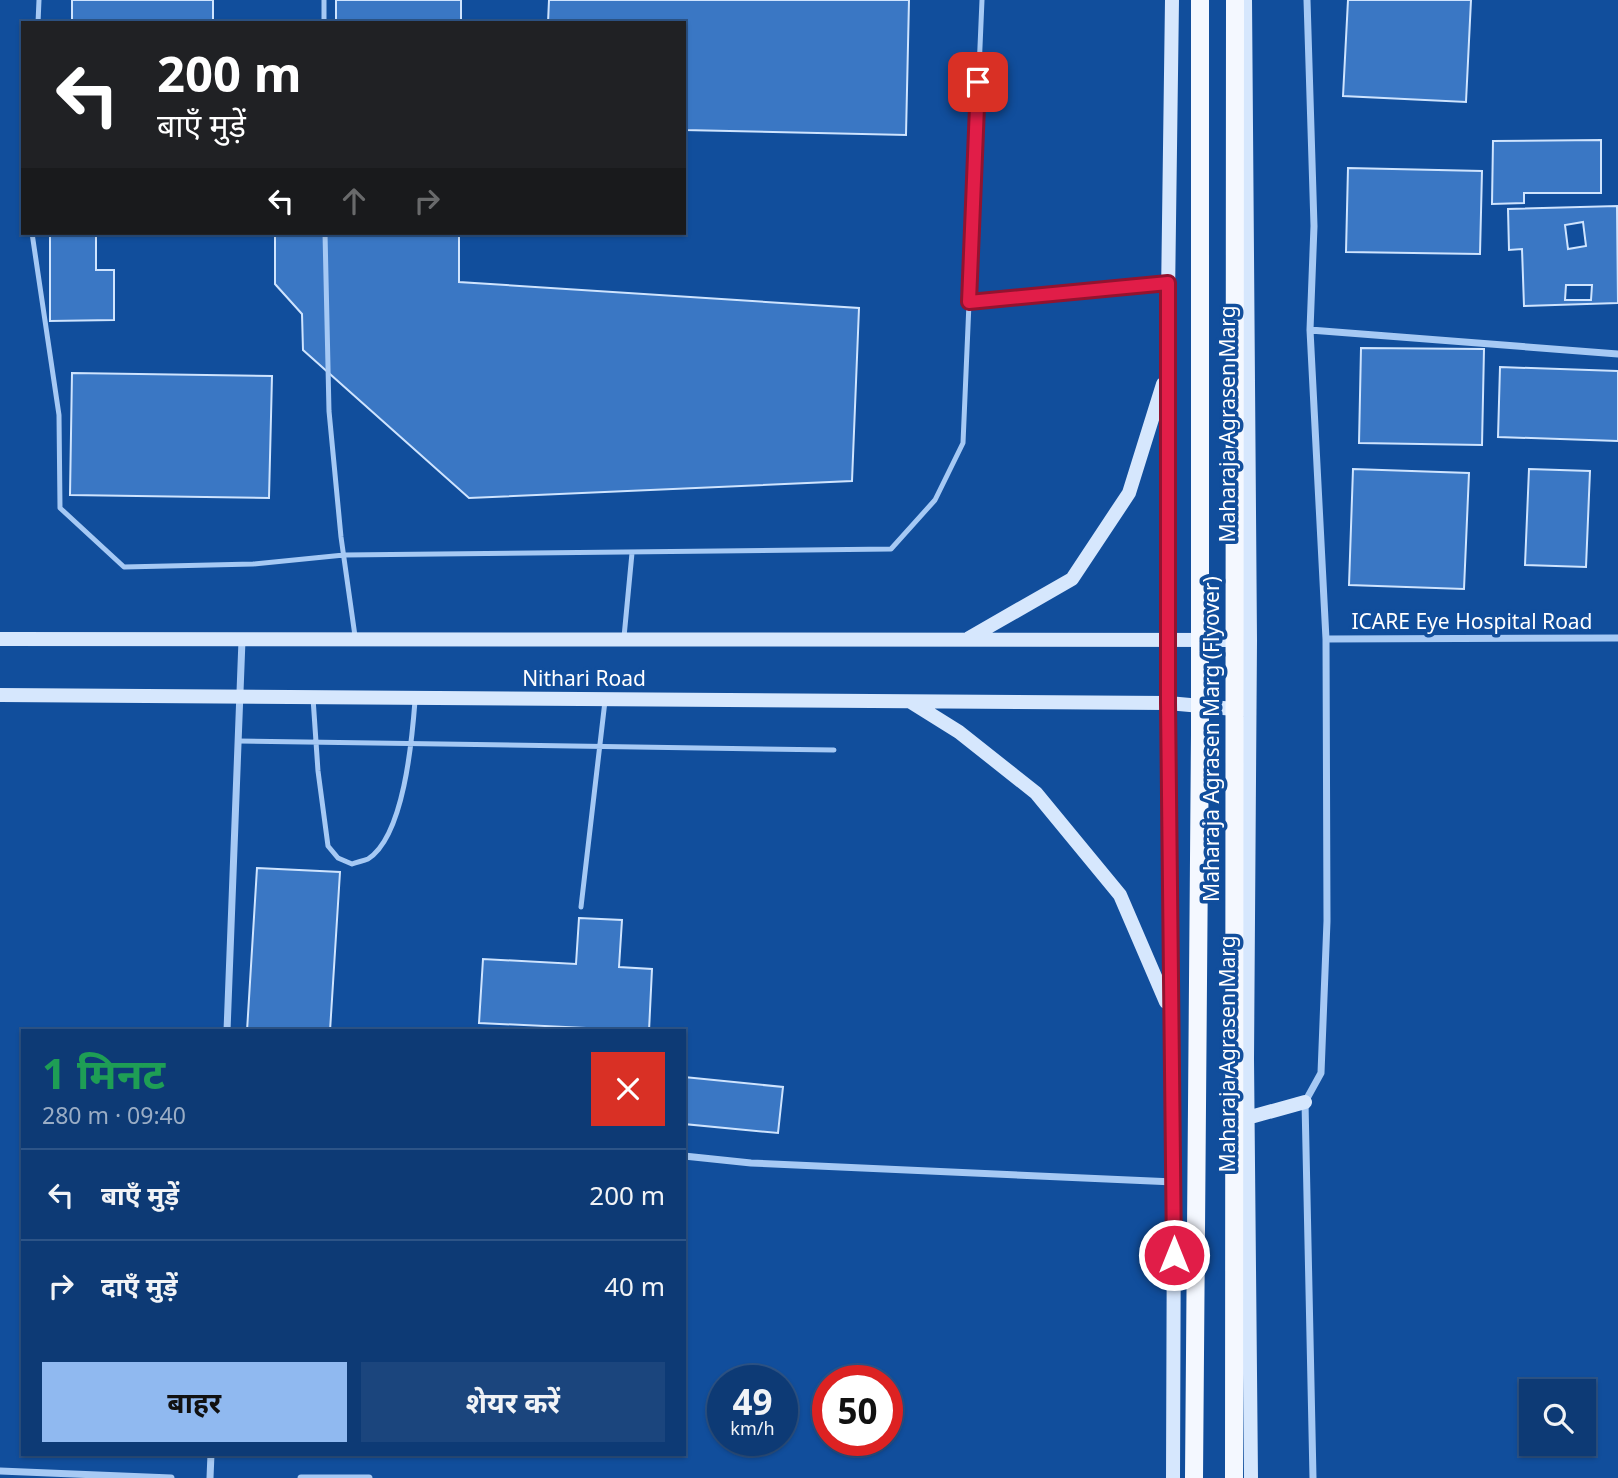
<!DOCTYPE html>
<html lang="hi">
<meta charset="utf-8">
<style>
body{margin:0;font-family:"Noto Sans","Noto Sans Devanagari",sans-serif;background:#1b457d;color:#f1f3f6;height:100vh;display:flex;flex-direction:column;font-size:26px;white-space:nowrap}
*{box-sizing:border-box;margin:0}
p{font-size:23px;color:#9aadc5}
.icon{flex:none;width:38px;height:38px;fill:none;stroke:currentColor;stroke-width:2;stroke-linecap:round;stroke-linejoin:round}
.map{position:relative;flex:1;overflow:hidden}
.side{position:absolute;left:21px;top:1029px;width:665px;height:427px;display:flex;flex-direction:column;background:#0d3a75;border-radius:0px;box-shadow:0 2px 5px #0004,0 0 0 2px #2d5487}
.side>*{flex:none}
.banner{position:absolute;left:21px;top:21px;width:665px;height:214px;border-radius:0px;box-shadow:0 2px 5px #0004,0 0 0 2px #2d5487;background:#202124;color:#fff;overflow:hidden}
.fabs{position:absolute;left:1519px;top:1379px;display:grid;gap:14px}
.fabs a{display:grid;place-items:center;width:77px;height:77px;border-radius:0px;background:#0d3a75;box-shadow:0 2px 5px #0004,0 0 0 2px #2d5487;font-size:35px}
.speed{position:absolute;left:707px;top:1365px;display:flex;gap:14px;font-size:35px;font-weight:700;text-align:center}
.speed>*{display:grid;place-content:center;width:91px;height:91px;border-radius:50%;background:#0d3a75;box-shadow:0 2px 5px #0004,0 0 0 2px #2d5487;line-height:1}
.speed small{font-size:18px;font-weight:400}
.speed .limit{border:10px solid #d22;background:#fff;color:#111}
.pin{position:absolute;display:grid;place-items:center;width:60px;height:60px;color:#fff;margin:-30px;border-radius:14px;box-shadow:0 4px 10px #0006}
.me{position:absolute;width:77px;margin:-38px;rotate:0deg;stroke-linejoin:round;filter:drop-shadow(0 0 5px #0008)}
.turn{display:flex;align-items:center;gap:24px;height:147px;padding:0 21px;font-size:32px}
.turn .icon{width:91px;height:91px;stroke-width:2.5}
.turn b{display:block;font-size:49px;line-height:60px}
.lanes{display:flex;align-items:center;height:66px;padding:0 21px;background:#0003;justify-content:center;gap:35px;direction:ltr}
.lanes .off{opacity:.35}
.round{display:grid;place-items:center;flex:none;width:74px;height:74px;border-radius:0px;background:#1b457d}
.summary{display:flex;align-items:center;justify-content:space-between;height:119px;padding:0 21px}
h1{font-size:42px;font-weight:700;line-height:52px;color:#1e9e55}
.cta{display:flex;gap:14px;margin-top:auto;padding:14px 21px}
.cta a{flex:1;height:80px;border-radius:0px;background:#90b9f0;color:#111;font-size:28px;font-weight:700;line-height:80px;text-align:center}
.cta a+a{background:#1b457d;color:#f1f3f6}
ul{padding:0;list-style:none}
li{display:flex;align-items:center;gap:21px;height:91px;padding:0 21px;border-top:2px solid #2d5487}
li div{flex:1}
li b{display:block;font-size:26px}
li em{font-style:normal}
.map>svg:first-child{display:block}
</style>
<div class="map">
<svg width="1618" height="1478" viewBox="0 0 1618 1478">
<rect width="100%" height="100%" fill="#114e9c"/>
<path fill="#3a77c4" stroke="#cfe4fe" stroke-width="2" fill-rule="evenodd" d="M 72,0 L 213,0 L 213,23 L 72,23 Z
M 336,0 L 461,0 L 461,23 L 336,23 Z
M 549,0 L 909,0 L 906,135 L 684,130 L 684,23 L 548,23 Z
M 1348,0 L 1471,0 L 1466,102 L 1343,96 Z
M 1601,140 L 1601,193 L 1524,193 L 1524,203 L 1492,204 L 1493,141 Z
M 1348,168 L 1482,171 L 1480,254 L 1346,252 Z
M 1617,206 L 1618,303 L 1524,306 L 1522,249 L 1509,250 L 1508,209 ZM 1583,222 L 1586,246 L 1568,249 L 1565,225 ZM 1566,285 L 1592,285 L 1591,300 L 1565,300 Z
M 50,233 L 96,233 L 96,270 L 114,270 L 114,320 L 50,321 Z
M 275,233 L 459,233 L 459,282 L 859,308 L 852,481 L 469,498 L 303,350 L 302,314 L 275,284 Z
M 1361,348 L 1484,349 L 1482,445 L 1359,443 Z
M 1500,367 L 1618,371 L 1618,441 L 1498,437 Z
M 72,373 L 272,376 L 269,498 L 70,495 Z
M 1353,469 L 1469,473 L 1464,589 L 1349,585 Z
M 1529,469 L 1590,471 L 1586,567 L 1525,565 Z
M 257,868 L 340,872 L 330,1031 L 247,1031 Z
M 579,918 L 622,920 L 619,967 L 652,969 L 649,1031 L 479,1023 L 483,959 L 576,964 Z
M 684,1077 L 783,1087 L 778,1133 L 684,1124 Z"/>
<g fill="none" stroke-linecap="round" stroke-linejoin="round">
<path stroke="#a6c9f4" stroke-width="5" d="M 324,0 L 324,23
M 38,23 L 39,0
M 32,233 L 59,415 L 60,508 L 124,567 L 253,564 L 344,555 L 891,549 L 935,500 L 963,443 L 982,0
M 325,233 L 329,411 L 341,537 L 355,636
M 969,301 L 1168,283
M 624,637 L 632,553
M 313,698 L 318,771 L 328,846 L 338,858 L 352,864 C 357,862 363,861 368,859 C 404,836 412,740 415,701
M 238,741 L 834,750
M 581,907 L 605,701"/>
<path stroke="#a6c9f4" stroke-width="7" d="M 1307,0 L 1314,226 L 1310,330 L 1326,639 L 1327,921 L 1321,1073 L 1305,1102 L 1313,1478
M 1310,330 L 1618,354
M 1326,639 L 1618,638
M 227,1031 L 242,640
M 684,1156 L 751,1163 L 1174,1182
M 0,1471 L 171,1478
M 210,1478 L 211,1454
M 301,1478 L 369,1478"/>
<path stroke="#d6e7fd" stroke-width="14" d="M 1172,0 L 1167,371 L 1170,1010 L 1174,1182 L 1173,1478
M 1245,0 L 1250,640 L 1247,1059 L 1251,1478
M 969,638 L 1072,579 L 1129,493 L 1163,384
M 0,639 L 1245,640
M 0,695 L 1168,703 L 1245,710
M 911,702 L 959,732 L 1036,793 L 1120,895 L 1166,1002
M 1247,1118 L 1305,1102"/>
<path stroke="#f4f8ff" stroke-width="18" d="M 1194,1478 L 1200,735 L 1200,0
M 1234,1478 L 1235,0"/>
</g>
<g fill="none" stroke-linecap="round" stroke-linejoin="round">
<defs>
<path id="route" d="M 978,82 L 969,302 L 1168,283 L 1168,703 L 1174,1255"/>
</defs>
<use href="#route" stroke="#92132f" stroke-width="18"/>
<use href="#route" stroke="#e11d48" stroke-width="12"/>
</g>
<g text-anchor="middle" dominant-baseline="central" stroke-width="7" stroke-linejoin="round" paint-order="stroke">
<g font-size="21" fill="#fff" stroke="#114e9c">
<text transform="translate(1227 424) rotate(-90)">Maharaja Agrasen Marg</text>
<text x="1472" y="621">ICARE Eye Hospital Road</text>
<text x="584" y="678">Nithari Road</text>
<text transform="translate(1211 739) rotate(-90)">Maharaja Agrasen Marg (Flyover)</text>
<text transform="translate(1227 1054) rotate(-90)">Maharaja Agrasen Marg</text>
</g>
</g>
</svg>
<div class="fabs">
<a><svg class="icon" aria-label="search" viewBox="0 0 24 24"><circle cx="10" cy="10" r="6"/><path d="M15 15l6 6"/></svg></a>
</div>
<div class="speed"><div>49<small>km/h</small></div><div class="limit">50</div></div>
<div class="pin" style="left:978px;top:82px;background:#d93025"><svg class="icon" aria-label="arrive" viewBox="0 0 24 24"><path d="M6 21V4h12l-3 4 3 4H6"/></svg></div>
<svg class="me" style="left:1174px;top:1255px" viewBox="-20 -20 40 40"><circle r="17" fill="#e11d48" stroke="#fff" stroke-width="3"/><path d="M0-11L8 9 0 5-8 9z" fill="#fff"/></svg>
<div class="banner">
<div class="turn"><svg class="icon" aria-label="left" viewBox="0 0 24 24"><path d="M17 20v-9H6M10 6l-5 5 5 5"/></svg><div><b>200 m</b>बाएँ मुड़ें</div></div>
<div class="lanes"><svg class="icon" aria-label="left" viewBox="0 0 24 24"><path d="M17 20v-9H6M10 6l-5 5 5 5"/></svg><svg class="icon off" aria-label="ahead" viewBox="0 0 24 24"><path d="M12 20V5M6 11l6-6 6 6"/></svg><svg class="icon off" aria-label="right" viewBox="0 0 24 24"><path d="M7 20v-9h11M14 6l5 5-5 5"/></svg></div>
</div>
<section class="side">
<div class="summary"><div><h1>1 मिनट</h1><p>280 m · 09:40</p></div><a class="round" style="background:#d93025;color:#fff"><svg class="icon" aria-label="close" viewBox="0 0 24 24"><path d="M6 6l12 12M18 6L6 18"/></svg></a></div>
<ul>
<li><svg class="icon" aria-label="left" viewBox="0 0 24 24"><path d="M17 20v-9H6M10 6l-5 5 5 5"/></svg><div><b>बाएँ मुड़ें</b></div><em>200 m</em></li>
<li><svg class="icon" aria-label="right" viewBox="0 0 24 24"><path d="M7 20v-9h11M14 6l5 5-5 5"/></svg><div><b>दाएँ मुड़ें</b></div><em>40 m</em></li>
</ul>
<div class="cta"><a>बाहर</a><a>शेयर करें</a></div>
</section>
</div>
